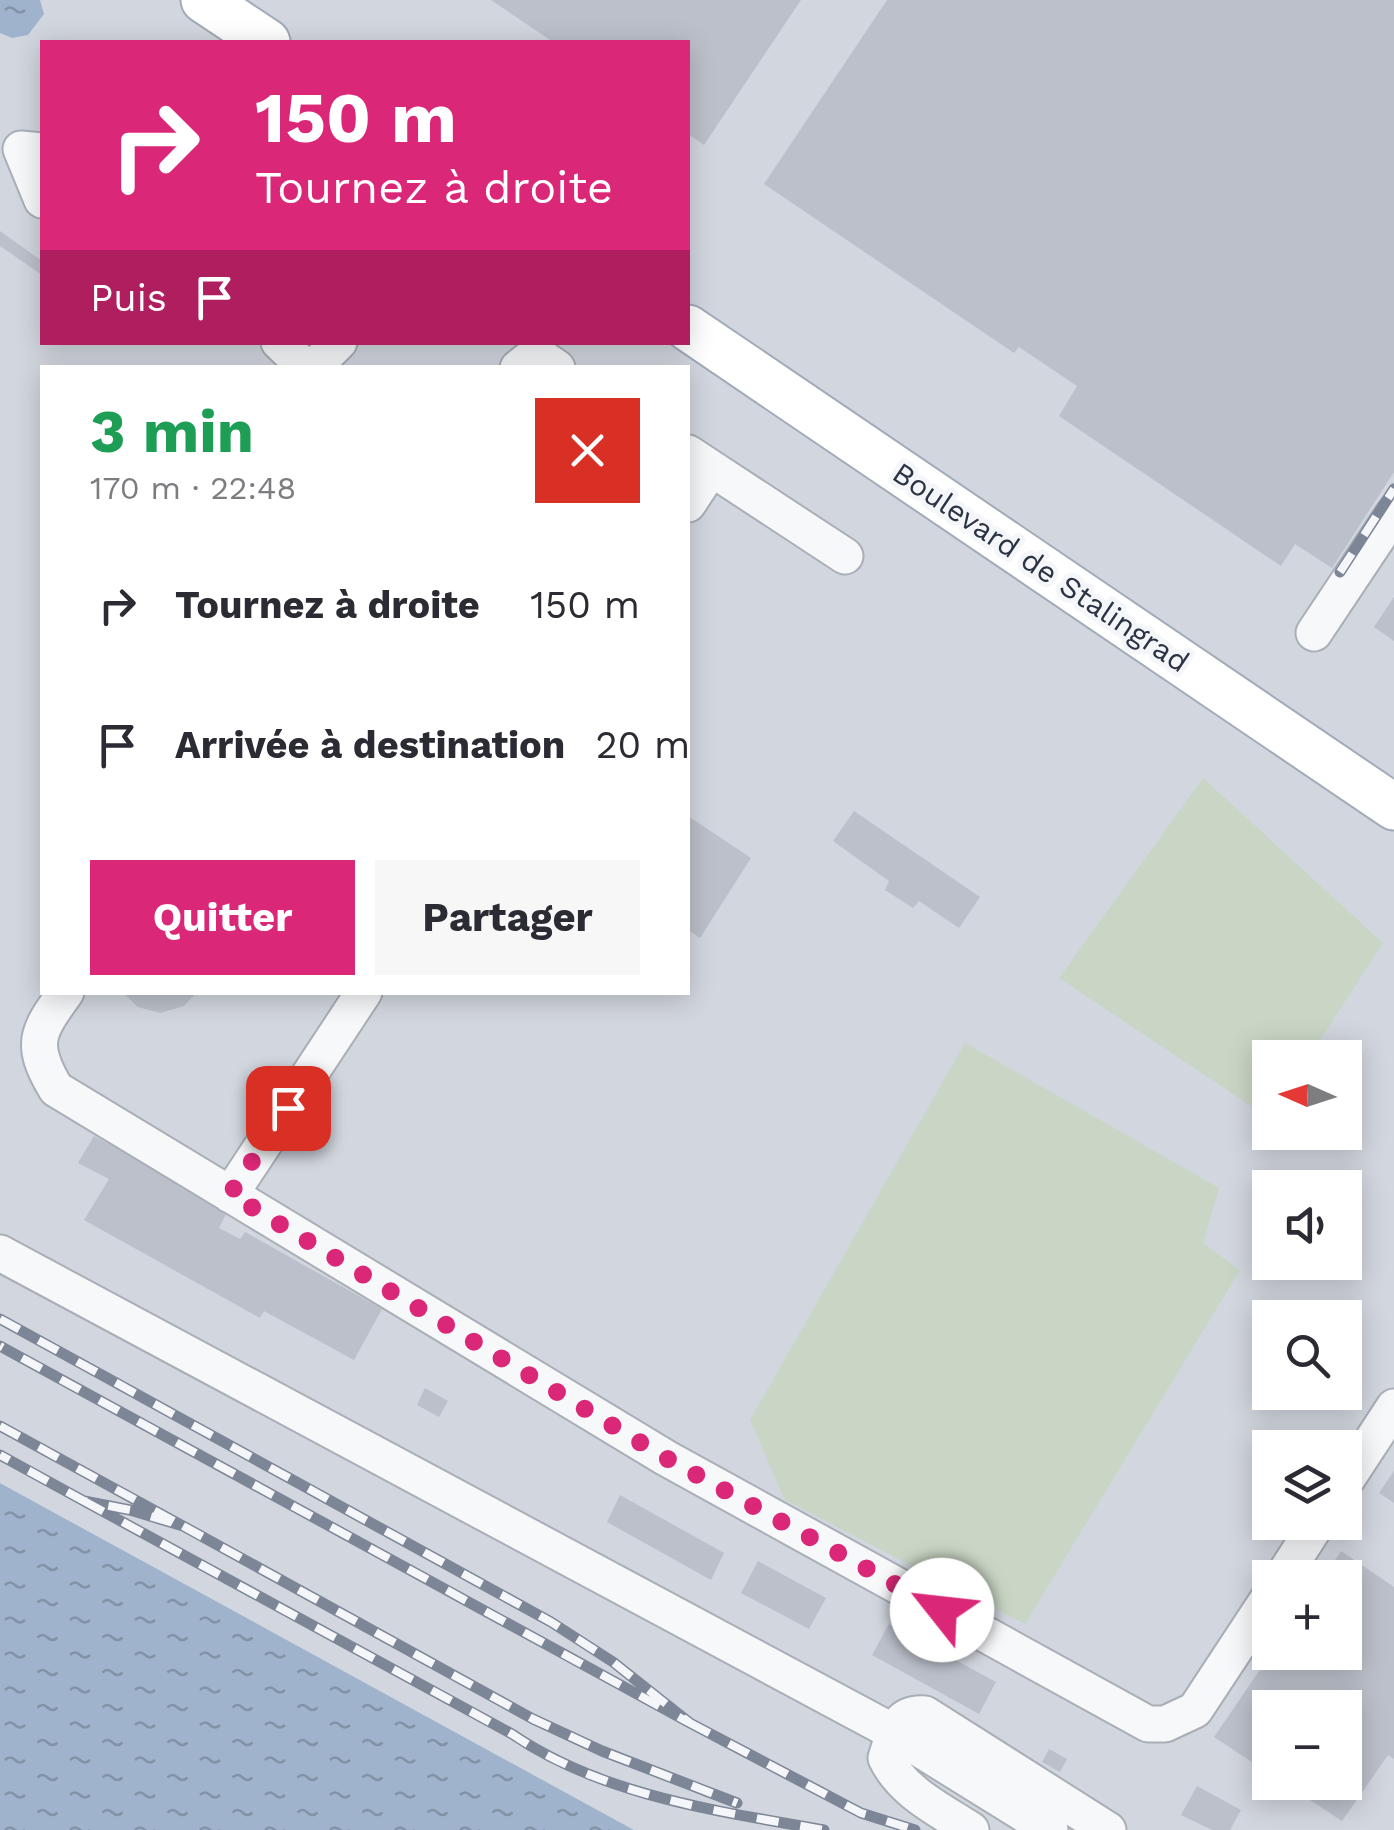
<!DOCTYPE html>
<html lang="fr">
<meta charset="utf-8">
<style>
body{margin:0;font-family:"Work Sans",sans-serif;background:#f7f7f7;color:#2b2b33;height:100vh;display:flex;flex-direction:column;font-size:38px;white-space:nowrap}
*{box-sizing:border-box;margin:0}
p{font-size:32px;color:#7c7c81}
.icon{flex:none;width:55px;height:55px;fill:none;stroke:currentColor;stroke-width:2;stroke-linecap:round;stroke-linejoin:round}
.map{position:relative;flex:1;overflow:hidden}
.panel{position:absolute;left:40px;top:365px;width:650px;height:630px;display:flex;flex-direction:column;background:#fff;border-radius:0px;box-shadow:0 5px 25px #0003}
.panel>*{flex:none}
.hud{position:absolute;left:40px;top:40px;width:650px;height:305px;border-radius:0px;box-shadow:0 5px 25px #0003;background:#db2777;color:#fff;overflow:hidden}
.needle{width:65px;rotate:273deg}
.fabs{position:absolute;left:1252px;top:1040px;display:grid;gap:20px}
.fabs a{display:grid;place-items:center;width:110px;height:110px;border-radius:0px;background:#fff;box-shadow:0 5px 25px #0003;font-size:50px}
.pin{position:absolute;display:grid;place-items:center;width:85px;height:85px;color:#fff;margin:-42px;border-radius:20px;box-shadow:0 5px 15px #0006}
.me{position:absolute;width:110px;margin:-55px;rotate:299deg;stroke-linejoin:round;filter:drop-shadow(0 0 8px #0008)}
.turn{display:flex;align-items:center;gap:35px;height:210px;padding:0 50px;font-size:45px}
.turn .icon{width:130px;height:130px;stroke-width:2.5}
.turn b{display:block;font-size:70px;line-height:85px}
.then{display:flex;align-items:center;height:95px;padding:0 50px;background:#0003;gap:20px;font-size:38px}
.round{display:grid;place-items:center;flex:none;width:105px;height:105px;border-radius:0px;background:#f7f7f7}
.summary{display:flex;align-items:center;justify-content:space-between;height:170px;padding:0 50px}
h1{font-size:60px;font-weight:700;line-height:75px;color:#1e9e55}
.primary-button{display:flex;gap:20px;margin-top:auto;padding:20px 50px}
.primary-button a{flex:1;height:115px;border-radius:0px;background:#db2777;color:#fff;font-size:40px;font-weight:700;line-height:115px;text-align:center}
.primary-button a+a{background:#f7f7f7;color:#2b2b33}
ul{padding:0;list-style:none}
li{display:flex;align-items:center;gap:30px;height:140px;padding:0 50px}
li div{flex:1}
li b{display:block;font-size:38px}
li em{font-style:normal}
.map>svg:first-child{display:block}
</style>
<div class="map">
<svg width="1394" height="1830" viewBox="0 0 1394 1830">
<defs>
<pattern id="water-ripples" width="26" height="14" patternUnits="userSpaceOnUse" patternTransform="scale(2.5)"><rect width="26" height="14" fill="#9fb4cc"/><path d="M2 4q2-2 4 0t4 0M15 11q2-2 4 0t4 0" fill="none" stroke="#8293a7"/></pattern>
</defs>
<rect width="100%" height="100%" fill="#e4e7ec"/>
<path fill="#d2d6de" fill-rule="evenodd" d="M 0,0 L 1394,0 L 1394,1830 L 634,1830 L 0,1483 ZM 42,42 L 688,42 L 688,342 L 42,342 ZM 42,368 L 688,368 L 688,992 L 42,992 ZM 1270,1058 L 1345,1058 L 1345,1132 L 1270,1132 ZM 1270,1188 L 1345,1188 L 1345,1262 L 1270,1262 ZM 1270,1318 L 1345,1318 L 1345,1392 L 1270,1392 ZM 1270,1448 L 1345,1448 L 1345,1522 L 1270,1522 ZM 1270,1578 L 1345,1578 L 1345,1652 L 1270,1652 ZM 1270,1708 L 1345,1708 L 1345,1782 L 1270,1782 Z"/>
<path fill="#c9d6c5" d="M 1203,778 L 1383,943 L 1309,1057 L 1270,1058 L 1269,1118 L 1059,978 Z
M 965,1043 L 1219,1188 L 1203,1243 L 1240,1270 L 1025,1624 L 785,1500 L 750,1420 Z"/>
<path fill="url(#water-ripples)" d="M 0,0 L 40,0 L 44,14 L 28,35 L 12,38 L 0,33 Z
M 0,1483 L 634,1830 L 0,1830 Z"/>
<path fill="#bbc0ca" d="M 491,0 L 801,0 L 704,145 L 688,134 L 688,42 L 553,42 Z
M 887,0 L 1394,0 L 1394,472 L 1332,568 L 1295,544 L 1281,566 L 1059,416 L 1077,386 L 1019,347 L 1014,353 L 764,184 Z
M 0,231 L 42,261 L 42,275 L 0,246 Z
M 1394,597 L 1394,641 L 1374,627 Z
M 854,811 L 980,897 L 959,928 L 919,901 L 913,908 L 885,890 L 889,881 L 833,841 Z
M 688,816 L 751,858 L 700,938 L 688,930 Z
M 122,992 L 197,992 L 184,1006 L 160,1013 L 138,1007 Z
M 94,1136 L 229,1208 L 219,1228 L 240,1239 L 245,1232 L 382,1309 L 354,1360 L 264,1311 L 260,1318 L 84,1220 L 109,1179 L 78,1163 Z
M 425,1388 L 448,1401 L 439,1417 L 417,1405 Z
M 1394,1471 L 1394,1503 L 1379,1493 Z
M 620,1495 L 724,1553 L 711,1580 L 607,1522 Z
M 1341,1551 L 1394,1587 L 1394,1759 L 1388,1755 L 1342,1821 L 1283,1782 L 1345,1782 L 1345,1708 L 1270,1708 L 1270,1774 L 1214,1737 L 1272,1652 L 1345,1652 L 1345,1578 L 1323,1578 Z
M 758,1561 L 826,1598 L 809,1629 L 741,1593 Z
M 889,1624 L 996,1682 L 979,1714 L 872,1655 Z
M 1049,1749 L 1067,1759 L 1060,1772 L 1042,1762 Z
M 1197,1786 L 1241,1810 L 1230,1830 L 1212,1830 L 1181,1815 Z"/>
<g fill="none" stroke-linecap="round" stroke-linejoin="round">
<defs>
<path id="minor" d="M 42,151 L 21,149 L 42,200
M 279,342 L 306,368
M 313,368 L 339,342
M 518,368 L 532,357 L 544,359 L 557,368
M 688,453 L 845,556
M 688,504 L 711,469
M 1314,633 L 1394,513
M 66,992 C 37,1032 29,1044 56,1089 L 666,1458 L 1148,1724 L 1165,1724 L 1195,1710 L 1270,1596
M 230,1195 L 364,992
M 0,1253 L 884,1727 L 1050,1830
M 1345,1482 L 1394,1407
M 1282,1578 L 1318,1522
M 971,1830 C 940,1810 902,1792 886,1758 C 894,1734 896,1712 925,1714 L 1108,1830"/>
<path id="major" d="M 204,0 L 267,42
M 688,328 L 1394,807"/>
</defs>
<use href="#minor" stroke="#a9aeb7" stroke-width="39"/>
<use href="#major" stroke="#a3abb8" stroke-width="49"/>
<use href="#minor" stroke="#f7f8fa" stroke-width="35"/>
<use href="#major" stroke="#fff" stroke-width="45"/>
<defs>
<path id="rail" d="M 1340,572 L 1394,489
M 0,1319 L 551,1622 L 613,1662 L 690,1723 L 0,1346
M 0,1426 L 183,1526 L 130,1510 L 84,1501 L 0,1455
M 84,1501 L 512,1734 C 603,1796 718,1811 824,1830
M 183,1526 L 533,1719 L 602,1751 L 737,1803
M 690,1723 L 861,1813 L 915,1830"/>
</defs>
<use href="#rail" stroke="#7d8696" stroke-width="11"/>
<use href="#rail" stroke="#f4f6f9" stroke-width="8" stroke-dasharray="22" stroke-linecap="butt"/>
</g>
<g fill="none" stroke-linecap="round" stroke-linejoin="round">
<path stroke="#db2777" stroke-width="18" stroke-dasharray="0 32.4" d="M 288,1108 L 230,1194 L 666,1458 L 942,1610"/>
</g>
<g text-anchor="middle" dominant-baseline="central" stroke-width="10" stroke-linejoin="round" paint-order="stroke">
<g font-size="30" fill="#2b3445" stroke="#f4f6f9">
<text transform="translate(1041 567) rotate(34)">Boulevard de Stalingrad</text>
</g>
</g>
</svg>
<div class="fabs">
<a><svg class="needle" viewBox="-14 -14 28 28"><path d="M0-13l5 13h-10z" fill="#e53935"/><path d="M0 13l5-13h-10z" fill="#7c7c81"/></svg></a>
<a><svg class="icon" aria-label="sound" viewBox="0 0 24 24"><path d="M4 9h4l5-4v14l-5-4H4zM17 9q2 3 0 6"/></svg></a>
<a><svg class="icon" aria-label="search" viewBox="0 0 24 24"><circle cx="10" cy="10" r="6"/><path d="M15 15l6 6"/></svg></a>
<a><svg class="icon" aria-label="layers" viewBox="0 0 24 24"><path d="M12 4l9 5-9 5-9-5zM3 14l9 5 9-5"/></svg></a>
<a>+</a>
<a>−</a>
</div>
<div class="pin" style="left:288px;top:1108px;background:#d93025"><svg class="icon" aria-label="arrive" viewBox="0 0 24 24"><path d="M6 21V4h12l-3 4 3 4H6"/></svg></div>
<svg class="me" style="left:942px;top:1610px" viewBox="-20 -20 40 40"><circle r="19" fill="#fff"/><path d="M0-13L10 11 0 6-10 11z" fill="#db2777"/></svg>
<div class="hud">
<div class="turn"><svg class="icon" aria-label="right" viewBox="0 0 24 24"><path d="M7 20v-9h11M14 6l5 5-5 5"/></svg><div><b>150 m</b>Tournez à droite</div></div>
<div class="then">Puis<svg class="icon" aria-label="arrive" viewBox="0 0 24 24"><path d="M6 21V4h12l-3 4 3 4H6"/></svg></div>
</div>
<section class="panel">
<div class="summary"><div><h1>3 min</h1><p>170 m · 22:48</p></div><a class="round" style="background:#d93025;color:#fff"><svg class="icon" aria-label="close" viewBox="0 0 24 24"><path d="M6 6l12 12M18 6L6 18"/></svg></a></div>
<ul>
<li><svg class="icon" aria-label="right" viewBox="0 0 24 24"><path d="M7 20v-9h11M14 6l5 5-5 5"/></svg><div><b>Tournez à droite</b></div><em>150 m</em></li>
<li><svg class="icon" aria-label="arrive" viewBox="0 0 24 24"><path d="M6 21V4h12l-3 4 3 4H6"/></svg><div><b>Arrivée à destination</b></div><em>20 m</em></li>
</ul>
<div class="primary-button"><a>Quitter</a><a>Partager</a></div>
</section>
</div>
